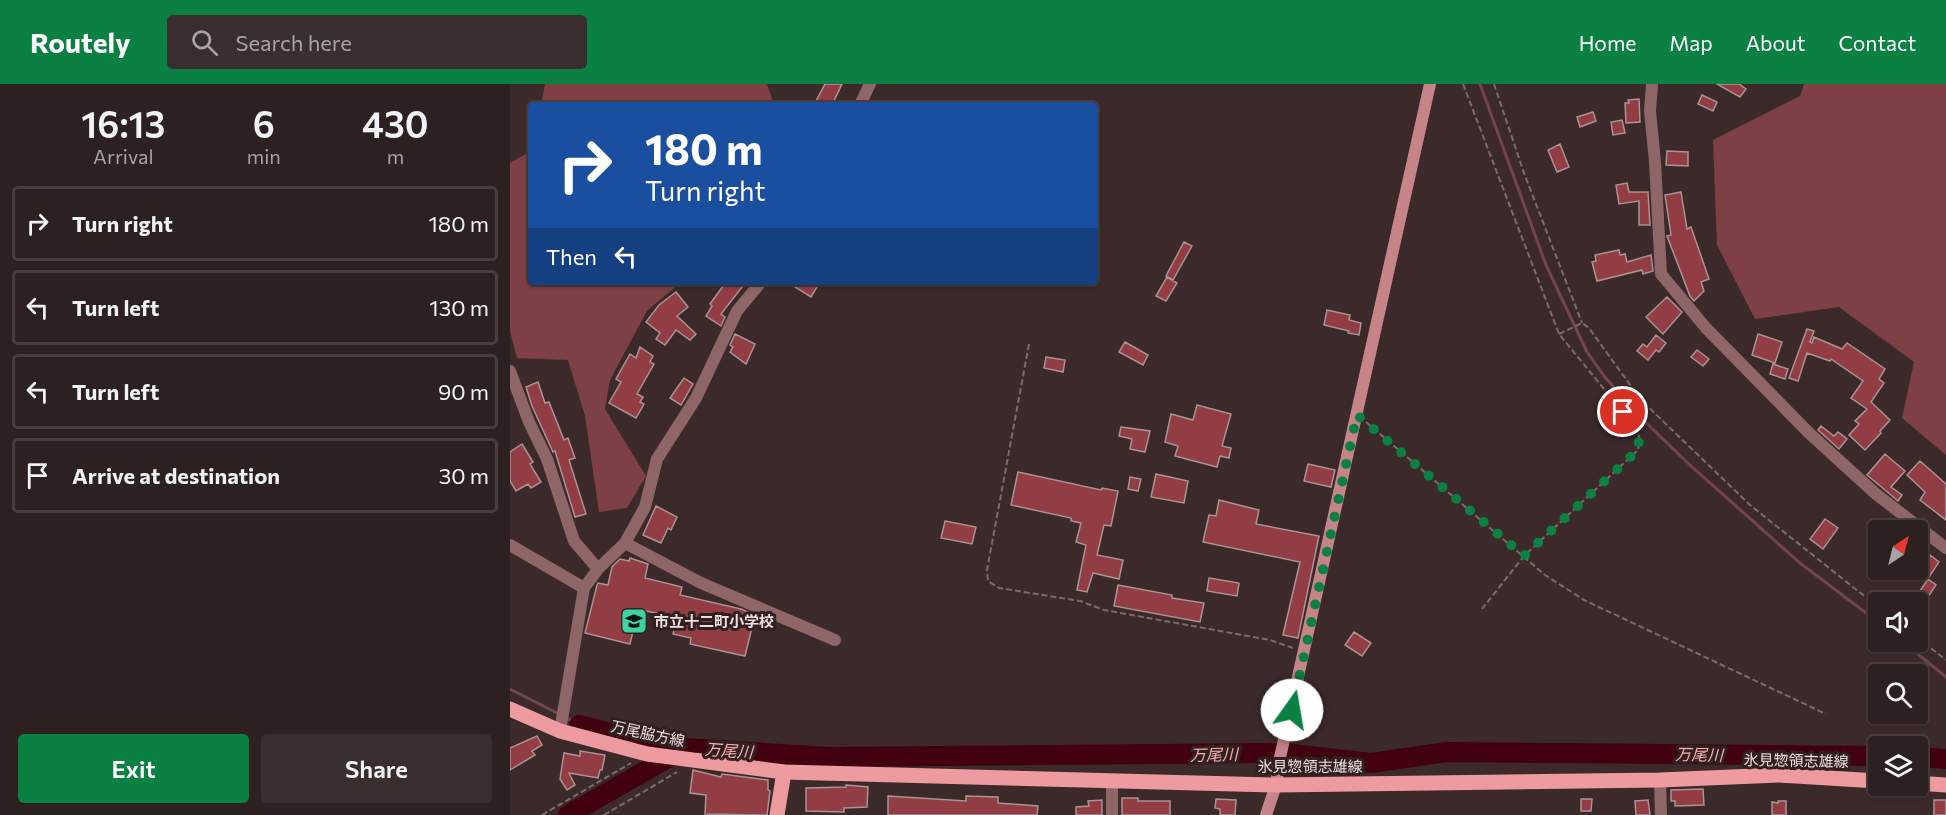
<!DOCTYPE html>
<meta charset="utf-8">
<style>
body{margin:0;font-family:Commissioner,"Noto Sans JP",sans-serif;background:#392d2d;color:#f1f3f6;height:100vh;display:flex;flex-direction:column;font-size:22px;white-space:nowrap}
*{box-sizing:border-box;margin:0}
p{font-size:20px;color:#a7a3a5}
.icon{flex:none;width:33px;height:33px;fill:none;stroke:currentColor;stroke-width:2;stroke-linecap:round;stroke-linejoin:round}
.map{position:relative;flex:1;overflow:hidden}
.panel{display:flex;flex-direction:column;background:#2d2020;width:510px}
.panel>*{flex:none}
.top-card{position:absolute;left:18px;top:18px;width:570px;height:183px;border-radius:6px;box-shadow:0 2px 4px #0004,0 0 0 2px #483e3e;background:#1a4fa0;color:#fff;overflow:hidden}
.needle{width:39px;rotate:35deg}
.controls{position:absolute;left:1358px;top:436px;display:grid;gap:12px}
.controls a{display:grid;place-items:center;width:60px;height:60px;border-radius:6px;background:#2d2020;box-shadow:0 2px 4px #0004,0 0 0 2px #483e3e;font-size:30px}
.pin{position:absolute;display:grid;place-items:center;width:51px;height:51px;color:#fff;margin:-26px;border:3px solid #fff;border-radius:50%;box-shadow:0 2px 6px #0007}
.me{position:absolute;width:66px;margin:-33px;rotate:13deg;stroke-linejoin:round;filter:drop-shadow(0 0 4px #0008)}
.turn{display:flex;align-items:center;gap:21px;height:126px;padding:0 18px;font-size:27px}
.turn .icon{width:78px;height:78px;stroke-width:2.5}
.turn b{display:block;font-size:42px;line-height:51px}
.then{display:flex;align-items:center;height:57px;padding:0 18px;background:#0003;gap:12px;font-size:22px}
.eta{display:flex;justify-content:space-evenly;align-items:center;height:102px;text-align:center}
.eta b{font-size:36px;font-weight:600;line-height:42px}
.button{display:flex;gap:12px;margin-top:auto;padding:12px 18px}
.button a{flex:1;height:69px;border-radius:6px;background:#0b8043;color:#fff;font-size:24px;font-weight:600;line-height:69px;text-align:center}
.button a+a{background:#392d2d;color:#f1f3f6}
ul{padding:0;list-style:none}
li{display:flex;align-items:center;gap:18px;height:75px;margin:0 12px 9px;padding:0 6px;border:3px solid #483e3e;border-radius:6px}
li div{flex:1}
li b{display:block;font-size:22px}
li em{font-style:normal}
header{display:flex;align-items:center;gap:36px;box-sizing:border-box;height:84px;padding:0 30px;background:#0b8043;color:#fff}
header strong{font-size:28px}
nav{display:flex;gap:33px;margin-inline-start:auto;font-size:21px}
.search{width:420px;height:54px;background:#392d2d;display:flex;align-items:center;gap:15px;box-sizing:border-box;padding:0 21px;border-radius:6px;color:#a7a3a5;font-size:22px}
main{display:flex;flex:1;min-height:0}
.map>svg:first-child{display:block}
</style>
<header>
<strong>Routely</strong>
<div class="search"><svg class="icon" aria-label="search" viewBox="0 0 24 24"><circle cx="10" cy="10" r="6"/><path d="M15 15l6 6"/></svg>Search here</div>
<nav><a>Home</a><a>Map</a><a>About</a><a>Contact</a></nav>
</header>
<main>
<section class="panel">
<div class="eta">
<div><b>16:13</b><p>Arrival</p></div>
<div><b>6</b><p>min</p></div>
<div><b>430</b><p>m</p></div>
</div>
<ul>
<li><svg class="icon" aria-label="right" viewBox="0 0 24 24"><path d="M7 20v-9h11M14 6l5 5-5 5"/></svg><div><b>Turn right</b></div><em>180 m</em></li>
<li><svg class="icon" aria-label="left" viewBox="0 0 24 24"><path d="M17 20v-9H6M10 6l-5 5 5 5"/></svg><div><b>Turn left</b></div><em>130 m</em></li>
<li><svg class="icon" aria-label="left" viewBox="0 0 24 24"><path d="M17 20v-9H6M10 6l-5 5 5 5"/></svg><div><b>Turn left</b></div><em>90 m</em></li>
<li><svg class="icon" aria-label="arrive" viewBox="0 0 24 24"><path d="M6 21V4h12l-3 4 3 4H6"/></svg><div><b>Arrive at destination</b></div><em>30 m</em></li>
</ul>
<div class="button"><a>Exit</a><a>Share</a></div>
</section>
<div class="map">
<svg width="1436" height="731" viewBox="0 0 1436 731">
<rect width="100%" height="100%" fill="#3c2a2b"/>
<path fill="#7d4044" d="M 35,0 L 257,0 L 264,21 L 31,21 Z
M 1294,0 L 1436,0 L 1436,371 L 1392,334 L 1404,278 L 1329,223 L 1245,235 L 1207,161 L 1203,56 L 1290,12 Z
M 21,67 L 21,198 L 171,198 L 137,227 L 100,296 L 95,325 L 136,392 L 117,424 L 89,428 L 75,332 L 58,276 L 7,274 L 0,247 L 0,79 Z"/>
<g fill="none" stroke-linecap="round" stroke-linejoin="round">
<path stroke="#74444d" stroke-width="3" d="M 970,0 L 1036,181 L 1077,268 L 1094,292 L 1128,331 L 1181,382 L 1290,479 L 1368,538
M 1393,558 L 1436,593
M 0,605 L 49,630
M 55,633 L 69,641"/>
<path stroke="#41010e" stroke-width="20" d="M 69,641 L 113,652 L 176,664 L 320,673 L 773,669 L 861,679 L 937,668 L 1368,672
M 1407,673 L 1436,675
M 58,731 L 170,667"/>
</g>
<path fill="#923c44" stroke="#a99393" stroke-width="1.5" d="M 315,0 L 332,0 L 322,21 L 304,21 Z
M 1207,0 L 1229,0 L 1236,5 L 1230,13 Z
M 1192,11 L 1207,18 L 1203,27 L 1188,20 Z
M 1129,15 L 1130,38 L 1116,39 L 1115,19 L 1119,19 L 1118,16 Z
M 1083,28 L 1086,37 L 1070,43 L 1067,33 Z
M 1112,36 L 1115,49 L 1103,51 L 1101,38 Z
M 1050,60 L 1059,83 L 1047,88 L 1038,66 Z
M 1157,67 L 1178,68 L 1178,82 L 1156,81 Z
M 1117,99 L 1119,108 L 1138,108 L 1140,141 L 1129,141 L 1129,117 L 1109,120 L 1106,101 Z
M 1171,108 L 1177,145 L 1181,143 L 1199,195 L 1191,198 L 1194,207 L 1184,217 L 1180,212 L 1157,152 L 1161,151 L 1155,111 Z
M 674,158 L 682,162 L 663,196 L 656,192 Z
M 1109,166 L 1110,171 L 1115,170 L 1117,178 L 1141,171 L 1143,187 L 1133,190 L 1132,186 L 1087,197 L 1082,178 L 1086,177 L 1085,171 Z
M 657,193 L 667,199 L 656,217 L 646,212 Z
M 216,198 L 236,198 L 211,230 L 215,233 L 211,242 L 196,232 L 202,222 L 200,220 Z
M 277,198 L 310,198 L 301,213 Z
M 166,208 L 178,223 L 167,232 L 186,250 L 180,256 L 166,246 L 155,261 L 146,255 L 150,249 L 136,238 L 149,221 Z
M 1157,213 L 1172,228 L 1153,250 L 1136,233 Z
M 817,226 L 840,231 L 839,236 L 851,239 L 849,251 L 838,249 L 839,247 L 814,241 Z
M 1297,245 L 1304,247 L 1300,258 L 1302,259 L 1304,253 L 1332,265 L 1337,259 L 1375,285 L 1369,295 L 1374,299 L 1361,318 L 1380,336 L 1370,347 L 1371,349 L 1355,366 L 1339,351 L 1349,340 L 1345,337 L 1357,325 L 1341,314 L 1353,297 L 1321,275 L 1320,277 L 1297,269 L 1288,297 L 1279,294 Z
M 225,250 L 245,260 L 236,280 L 220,268 L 223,263 L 220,261 Z
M 1248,250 L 1272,258 L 1265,279 L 1242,271 Z
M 1146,251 L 1156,259 L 1149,268 L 1146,266 L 1138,276 L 1127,267 L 1133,260 L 1137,263 Z
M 615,258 L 638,271 L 633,281 L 609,268 Z
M 130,263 L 143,272 L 140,278 L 144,280 L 127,310 L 133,313 L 130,318 L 134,320 L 126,334 L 99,319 L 111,298 L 106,295 L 120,270 L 126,274 Z
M 1187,266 L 1199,275 L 1193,282 L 1181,273 Z
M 536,273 L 555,276 L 553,288 L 534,284 Z
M 1263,280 L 1278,285 L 1275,295 L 1260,290 Z
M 174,294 L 183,300 L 171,321 L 160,314 Z
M 28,298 L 35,319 L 39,318 L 54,356 L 58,354 L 65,374 L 59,376 L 76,430 L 65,433 L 45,367 L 43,368 L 22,322 L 16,303 Z
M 687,321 L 721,330 L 712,362 L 721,364 L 719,374 L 710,372 L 707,383 L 665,372 L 668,362 L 655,358 L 661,330 L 683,336 Z
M 1311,342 L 1324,352 L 1328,348 L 1337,355 L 1329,365 L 1308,346 Z
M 611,343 L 640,347 L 635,368 L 620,365 L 622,355 L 609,352 Z
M 12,360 L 23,378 L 20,380 L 31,398 L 21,404 L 18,400 L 6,407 L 0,397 L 0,368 Z
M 1375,370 L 1395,387 L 1381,403 L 1392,411 L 1388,417 L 1357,391 Z
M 1410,377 L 1436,400 L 1436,436 L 1410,416 L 1415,408 L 1397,391 Z
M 798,380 L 825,386 L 821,403 L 794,397 Z
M 508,388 L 591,406 L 592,404 L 608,407 L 601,442 L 594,441 L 587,471 L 613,476 L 609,495 L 583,489 L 577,508 L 567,506 L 576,461 L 566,458 L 571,439 L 561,437 L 561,434 L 501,421 Z
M 646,390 L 678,397 L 674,419 L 641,413 Z
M 620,393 L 631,395 L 628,407 L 618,405 Z
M 709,416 L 749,426 L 746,440 L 809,452 L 788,554 L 773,551 L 790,478 L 693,458 L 699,431 L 706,432 Z
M 146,422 L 167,433 L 161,446 L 158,444 L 151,459 L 133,451 Z
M 1315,435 L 1328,444 L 1313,465 L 1300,455 Z
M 435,437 L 466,443 L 462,460 L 431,454 Z
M 1420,471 L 1429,478 L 1419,493 L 1409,487 Z
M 120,474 L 138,480 L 135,494 L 172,503 L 170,511 L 231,525 L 245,531 L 235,572 L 180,560 L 181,554 L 163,550 L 167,534 L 128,525 L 120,560 L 75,549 L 87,501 L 88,499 L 98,501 L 102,483 L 110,475 L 119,477 Z
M 699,494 L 729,499 L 727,512 L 697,507 Z
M 1418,495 L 1426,501 L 1418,513 L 1410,507 Z
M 608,501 L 662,511 L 662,514 L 694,519 L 690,538 L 604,522 Z
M 844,548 L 861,559 L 852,572 L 835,561 Z
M 27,652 L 32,661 L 22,667 L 25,671 L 0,686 L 0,664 Z
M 70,667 L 95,671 L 92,686 L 90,686 L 88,694 L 59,689 L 65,701 L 57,706 L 50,695 L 54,669 L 70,672 Z
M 183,686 L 211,693 L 212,690 L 258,696 L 258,706 L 260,707 L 257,731 L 195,730 L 196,711 L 180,709 Z
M 336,701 L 358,703 L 357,723 L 334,724 L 334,728 L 296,727 L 296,704 L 336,703 Z
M 1193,705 L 1194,721 L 1165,722 L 1165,717 L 1161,717 L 1161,706 Z
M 378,712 L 456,717 L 456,712 L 488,713 L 488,719 L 528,722 L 527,731 L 378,731 Z
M 612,714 L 628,714 L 628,717 L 660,717 L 660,731 L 612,731 Z
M 706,715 L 726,716 L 725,731 L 710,731 L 710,725 L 705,724 Z
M 1071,715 L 1082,715 L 1081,727 L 1071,727 Z
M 592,716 L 592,731 L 566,731 L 566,723 L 579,722 L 578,717 Z
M 1138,716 L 1140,731 L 1126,731 L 1125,717 Z
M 1424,716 L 1436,716 L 1436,731 L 1424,731 Z
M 1268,717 L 1276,717 L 1276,731 L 1262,731 L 1262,718 L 1268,719 Z"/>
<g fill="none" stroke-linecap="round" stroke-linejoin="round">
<path stroke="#7b6b6c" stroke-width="2" stroke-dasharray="6 3" stroke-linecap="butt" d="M 953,0 L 1049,250 L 1126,344 L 1130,355 L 1128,366 L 1014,472 L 972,525
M 984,0 L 1014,89 L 1072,239
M 1049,250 L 1072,239 L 1079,244 L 1131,316 L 1240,421 L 1368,523
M 519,260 L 477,486 L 478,497 L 489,504 L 570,517 L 594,526 L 760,556 L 783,564
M 856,338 L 1035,491 L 1074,516 L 1316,630
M 1407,553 L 1436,576
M 32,731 L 121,679
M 94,731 L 167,688"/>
<path stroke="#8f6668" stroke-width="12" d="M 1142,0 L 1140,27 L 1145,78 L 1151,190 L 1196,244 L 1299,349 L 1366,410 L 1436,464
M 350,21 L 360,0
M 0,287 L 19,338 L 37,375 L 64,457 L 88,485
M 115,459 L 191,499 L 325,556
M 0,461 L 74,504
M 50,647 L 74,504 L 88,485 L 115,459 L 135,423 L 147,375 L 186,314 L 227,227 L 251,198
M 1150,696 L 1151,731
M 602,731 L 602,697"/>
<path stroke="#c58487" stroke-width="12" d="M 756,731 L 766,701 L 769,678 L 920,0"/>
<path stroke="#ee9b9f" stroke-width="15" d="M 0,625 L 50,647 L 137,670 L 274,688 L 766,701 L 1150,696 L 1269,691 L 1368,697
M 1407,699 L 1436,701
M 267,731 L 274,688"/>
</g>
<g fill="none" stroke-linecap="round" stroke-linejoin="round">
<path stroke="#0b8043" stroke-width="10" stroke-dasharray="0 18" d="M 782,626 L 847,331 L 1014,472 L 1128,366 C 1131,348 1125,342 1113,328"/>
</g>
<defs>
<symbol id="school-square" viewBox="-11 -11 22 22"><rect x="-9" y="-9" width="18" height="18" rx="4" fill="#3dd4a3" stroke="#322021"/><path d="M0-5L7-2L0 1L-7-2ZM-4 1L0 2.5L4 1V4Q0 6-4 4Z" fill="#111"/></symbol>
</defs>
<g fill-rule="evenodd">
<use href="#school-square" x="109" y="522" width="30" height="30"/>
</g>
<g text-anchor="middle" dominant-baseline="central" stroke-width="6" stroke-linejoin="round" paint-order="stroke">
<g font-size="15" font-weight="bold" fill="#ebdfdf" stroke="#322021" text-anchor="start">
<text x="144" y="537">市立十二町小学校</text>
</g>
<g font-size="15" fill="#ebdfdf" stroke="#322021">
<text transform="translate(138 649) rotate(12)">万尾脇方線</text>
<text transform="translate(1286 676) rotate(1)">氷見惣領志雄線</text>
<text x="800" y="682">氷見惣領志雄線</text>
</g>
<g font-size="16" font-style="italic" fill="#faafb2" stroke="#322021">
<text transform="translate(219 666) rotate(4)">万尾川</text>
<text transform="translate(704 670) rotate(-1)">万尾川</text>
<text transform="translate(1189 670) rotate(1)">万尾川</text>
</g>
</g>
</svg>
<div class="controls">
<a><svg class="needle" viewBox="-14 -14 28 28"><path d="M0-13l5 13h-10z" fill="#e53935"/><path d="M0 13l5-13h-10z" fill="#a7a3a5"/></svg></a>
<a><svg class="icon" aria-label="sound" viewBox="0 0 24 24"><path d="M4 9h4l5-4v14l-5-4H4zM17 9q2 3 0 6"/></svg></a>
<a><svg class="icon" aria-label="search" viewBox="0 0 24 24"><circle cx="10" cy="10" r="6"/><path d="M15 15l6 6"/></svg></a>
<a><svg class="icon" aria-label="layers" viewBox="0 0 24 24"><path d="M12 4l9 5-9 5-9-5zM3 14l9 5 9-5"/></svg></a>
</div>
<div class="pin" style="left:1113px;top:328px;background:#d93025"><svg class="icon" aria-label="arrive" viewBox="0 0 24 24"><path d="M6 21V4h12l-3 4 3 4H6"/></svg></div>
<svg class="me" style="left:782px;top:626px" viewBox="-20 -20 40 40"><circle r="19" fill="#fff"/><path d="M0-13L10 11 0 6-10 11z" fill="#0b8043"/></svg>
<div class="top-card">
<div class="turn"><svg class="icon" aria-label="right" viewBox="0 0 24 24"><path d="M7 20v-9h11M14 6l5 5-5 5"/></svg><div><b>180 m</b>Turn right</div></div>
<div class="then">Then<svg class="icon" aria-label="left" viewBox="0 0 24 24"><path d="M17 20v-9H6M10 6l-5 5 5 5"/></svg></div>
</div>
</div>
</main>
